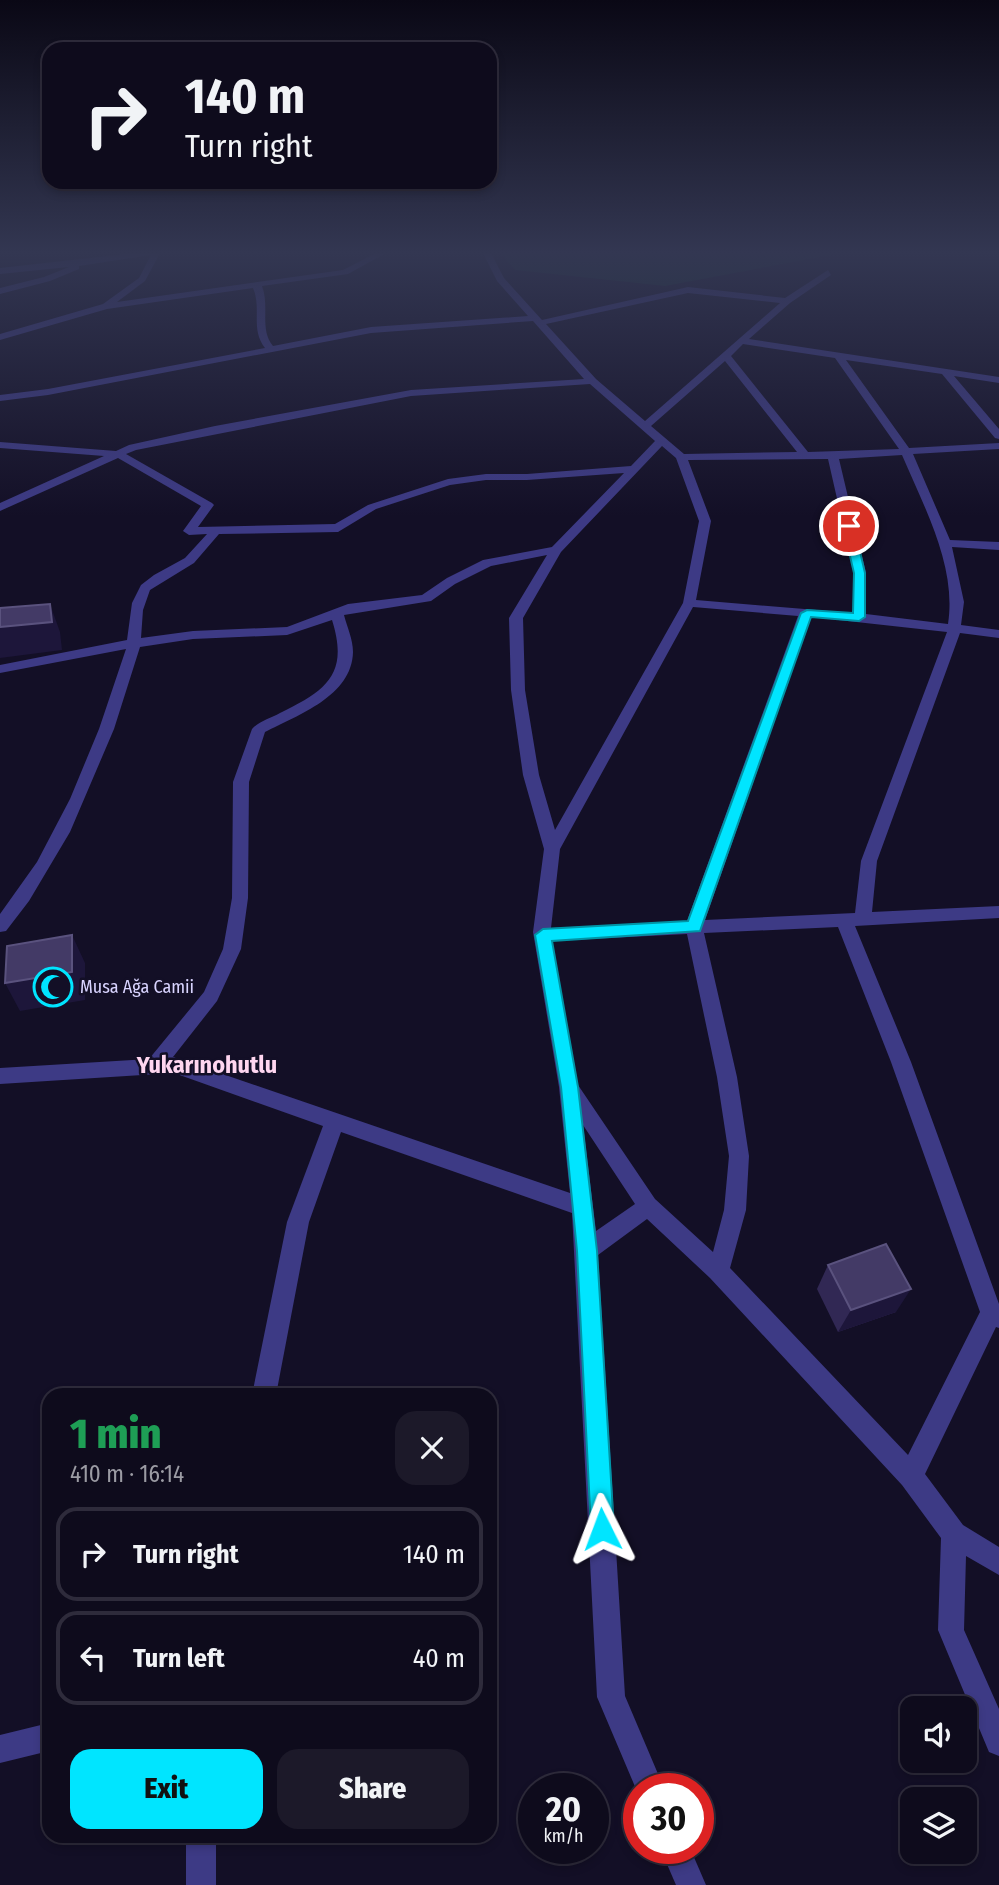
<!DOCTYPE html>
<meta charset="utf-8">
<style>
body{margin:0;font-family:"Fira Sans Condensed",sans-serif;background:#1c1929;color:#f1f3f6;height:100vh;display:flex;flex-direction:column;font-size:26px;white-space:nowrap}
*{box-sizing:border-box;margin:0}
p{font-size:23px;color:#9b9ba3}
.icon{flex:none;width:38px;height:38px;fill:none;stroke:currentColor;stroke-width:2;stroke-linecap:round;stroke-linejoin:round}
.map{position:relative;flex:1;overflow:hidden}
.sheet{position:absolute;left:42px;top:1388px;width:455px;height:455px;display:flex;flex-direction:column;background:#0e0b1c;border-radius:21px;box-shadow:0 4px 10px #0003,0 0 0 2px #2e2b3b}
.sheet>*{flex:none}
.banner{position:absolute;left:42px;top:42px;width:455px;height:147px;border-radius:21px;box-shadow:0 4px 10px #0003,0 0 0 2px #2e2b3b;background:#0e0b1c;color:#f1f3f6;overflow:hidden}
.fabs{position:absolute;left:900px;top:1696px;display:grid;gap:14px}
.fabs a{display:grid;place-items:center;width:77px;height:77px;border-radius:14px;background:#0e0b1c;box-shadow:0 4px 10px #0003,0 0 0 2px #2e2b3b;font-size:35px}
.speed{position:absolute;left:518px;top:1773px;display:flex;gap:14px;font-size:35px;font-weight:700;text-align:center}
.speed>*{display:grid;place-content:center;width:91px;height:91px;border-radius:50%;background:#0e0b1c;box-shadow:0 4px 10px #0003,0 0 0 2px #2e2b3b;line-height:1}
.speed small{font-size:18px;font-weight:400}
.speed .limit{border:10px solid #d22;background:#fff;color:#111}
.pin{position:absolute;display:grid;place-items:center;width:60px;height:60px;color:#fff;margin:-30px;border:4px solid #fff;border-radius:50%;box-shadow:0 2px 7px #0007}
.me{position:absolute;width:77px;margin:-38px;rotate:357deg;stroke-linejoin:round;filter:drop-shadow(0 0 5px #0008)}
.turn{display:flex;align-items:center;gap:24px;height:147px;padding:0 28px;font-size:32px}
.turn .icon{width:91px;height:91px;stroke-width:2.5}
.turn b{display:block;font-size:49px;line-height:60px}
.round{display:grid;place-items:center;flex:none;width:74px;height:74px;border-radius:21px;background:#1c1929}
.head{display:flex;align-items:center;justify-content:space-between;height:119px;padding:0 28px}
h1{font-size:42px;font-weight:800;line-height:52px;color:#1e9e55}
.action{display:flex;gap:14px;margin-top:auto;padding:14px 28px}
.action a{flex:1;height:80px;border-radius:21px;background:#00e5ff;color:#111;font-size:28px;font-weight:800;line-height:80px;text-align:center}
.action a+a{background:#1c1929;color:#f1f3f6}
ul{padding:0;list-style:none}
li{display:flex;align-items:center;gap:21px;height:94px;margin:0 14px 10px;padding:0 14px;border:4px solid #2e2b3b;border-radius:21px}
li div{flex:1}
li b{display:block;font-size:26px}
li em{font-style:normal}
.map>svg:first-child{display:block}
</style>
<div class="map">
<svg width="999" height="1885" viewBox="0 0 999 1885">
<rect width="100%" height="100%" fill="#130f26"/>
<path fill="#12302f" d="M 500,253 L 841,253 L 665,286 L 515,270 Z"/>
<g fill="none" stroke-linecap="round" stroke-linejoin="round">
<path fill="#3d3a85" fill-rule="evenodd" d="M 134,253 L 160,253 L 145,281 L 117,302 L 343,270 L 376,253 L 386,253 L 348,274 L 262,286 C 270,307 259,329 273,346 L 371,327 L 528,316 L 497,281 L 483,253 L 491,253 L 504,278 L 542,320 L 688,287 L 785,298 L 828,270 L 831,275 L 790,303 L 749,339 L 999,377 L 999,383 L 954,376 L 999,429 L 999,439 L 995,438 L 942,374 L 846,360 L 909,448 L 999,443 L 999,449 L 913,454 L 950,540 L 999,542 L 999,550 L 952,547 L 964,602 L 961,625 L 999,630 L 999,638 L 960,633 L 877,861 L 872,912 L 999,906 L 999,918 L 855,926 L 911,1062 L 999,1304 L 999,1328 L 996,1327 L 925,1474 L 963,1525 L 999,1547 L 999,1575 L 966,1556 L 964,1630 L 999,1709 L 999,1756 L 989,1752 L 938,1630 L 941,1538 L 902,1485 L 710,1278 L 647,1219 L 598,1255 L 625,1696 L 664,1788 L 639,1788 L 639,1796 L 597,1697 L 572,1213 L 341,1132 L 309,1222 L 276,1395 L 252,1395 L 287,1222 L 323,1126 L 174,1073 L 0,1084 L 0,1068 L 149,1059 L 204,992 L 223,949 L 232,898 L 233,782 L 252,729 C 259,721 271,718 280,713 C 327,690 349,674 332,620 L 287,635 L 193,639 L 140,647 L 114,729 L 70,832 L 29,901 L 6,931 L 0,932 L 0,914 L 37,862 L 70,799 L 99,729 L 126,649 L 0,673 L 0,665 L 127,640 L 132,603 L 141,585 L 154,575 L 185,558 L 207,534 L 189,535 L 183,531 L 201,506 L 118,458 L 0,511 L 0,503 L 104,456 L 0,448 L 0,442 L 116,451 L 129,445 L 215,426 L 411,390 L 584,379 L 533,321 L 371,333 L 48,395 L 0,401 L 0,395 L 48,389 L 265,348 C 250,329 262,309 253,288 L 107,309 L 0,340 L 0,334 L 103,304 L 139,278 L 151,255 L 79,266 L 79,269 L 50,281 L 0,294 L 0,288 L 44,277 L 69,267 L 0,274 L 0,268 ZM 688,293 L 780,303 L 645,421 L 596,379 L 546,324 ZM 743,344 L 835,358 L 899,449 L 808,452 L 731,356 ZM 725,361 L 797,452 L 684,454 L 651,426 ZM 590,384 L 655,441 L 631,466 L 527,474 L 486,474 L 448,479 L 368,505 L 335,524 L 198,527 L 214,505 L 212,503 L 126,454 L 136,450 L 411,396 ZM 662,446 L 676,458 L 699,521 L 683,603 L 555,830 L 539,775 L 525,690 L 523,618 L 561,552 ZM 902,455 C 924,507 957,566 948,624 L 866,614 L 866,573 L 839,459 ZM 828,459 L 854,573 L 853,613 L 696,600 L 711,521 L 688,460 ZM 624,473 L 552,547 L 483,560 L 447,578 L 422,595 L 348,604 L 287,627 L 193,631 L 141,638 L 143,610 L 150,590 L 194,563 L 219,534 L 338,532 L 376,509 L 450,485 L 486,480 L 527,480 ZM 547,555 L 509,618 L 511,690 L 523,775 L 544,849 L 533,932 L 559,1087 L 570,1193 L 173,1057 L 217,1001 L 241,949 L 248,898 L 249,782 L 265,732 C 298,715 352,696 353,652 C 353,639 347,627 344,615 L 431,601 L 455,584 L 491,566 ZM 693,607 L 798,616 L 687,921 L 551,928 L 560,849 ZM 811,617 L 947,632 L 861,861 L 855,913 L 705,920 ZM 838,927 L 891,1062 L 980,1312 L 908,1455 L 730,1268 L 746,1210 L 749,1156 L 737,1077 L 704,933 ZM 687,934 L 717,1077 L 729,1156 L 724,1210 L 713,1252 L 655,1199 L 578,1085 L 552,941 ZM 583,1125 L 635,1204 L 596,1231 Z
M 49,1723 L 49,1751 L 0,1763 L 0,1735 Z
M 186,1836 L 216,1836 L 216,1885 L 186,1885 Z
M 660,1848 L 690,1848 L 706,1885 L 676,1885 Z"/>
</g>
<path fill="#312854" d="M 828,1265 L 896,1312 L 838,1332 L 817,1289 Z"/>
<path fill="#1d163a" d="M 50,604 L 60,632 L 62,650 L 0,658 L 0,627 Z
M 72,935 L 85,963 L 85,1000 L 20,1011 L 5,983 Z
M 911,1289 L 896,1312 L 838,1332 L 851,1310 Z"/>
<path fill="#433a66" stroke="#5a527e" stroke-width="2" d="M 50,604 L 52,622 L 0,627 L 0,608 Z
M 72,935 L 72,972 L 5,983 L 7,946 Z
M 886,1244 L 911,1289 L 851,1310 L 828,1265 Z"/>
<linearGradient id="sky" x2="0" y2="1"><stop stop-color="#0a0815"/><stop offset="0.49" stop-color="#333752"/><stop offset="1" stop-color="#333752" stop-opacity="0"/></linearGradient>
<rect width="999" height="516" fill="url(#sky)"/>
<path fill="#00e5ff" stroke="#0095a6" stroke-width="2" d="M 849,522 L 854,526 L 865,573 L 865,617 L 859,621 L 811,617 L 700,931 L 552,941 L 578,1087 L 597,1251 L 614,1529 L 610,1537 L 602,1541 L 594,1537 L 591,1529 L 577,1251 L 561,1087 L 535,935 L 543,929 L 688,921 L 801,613 L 807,610 L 853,613 L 854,573 L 843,526 Z"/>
<defs>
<symbol id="mosque-ring" viewBox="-11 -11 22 22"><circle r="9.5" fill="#130f26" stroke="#00e5ff" stroke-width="1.5"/><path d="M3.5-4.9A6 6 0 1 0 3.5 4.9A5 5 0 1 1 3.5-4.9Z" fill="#00e5ff"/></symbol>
</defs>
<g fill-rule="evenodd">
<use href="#mosque-ring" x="31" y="965" width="44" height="44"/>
</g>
<g text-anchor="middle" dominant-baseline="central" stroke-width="5" stroke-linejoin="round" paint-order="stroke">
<g font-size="18" fill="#d9d4ff" stroke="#130f26" text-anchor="start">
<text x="80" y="987">Musa Ağa Camii</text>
</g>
<g font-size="24" font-weight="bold" fill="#ffd6f0" stroke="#130f26">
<text x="207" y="1065">Yukarınohutlu</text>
</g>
</g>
</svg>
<div class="fabs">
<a><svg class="icon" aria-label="sound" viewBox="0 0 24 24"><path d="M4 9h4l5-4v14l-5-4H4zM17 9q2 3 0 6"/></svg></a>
<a><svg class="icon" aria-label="layers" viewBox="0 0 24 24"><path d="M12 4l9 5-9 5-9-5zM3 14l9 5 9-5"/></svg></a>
</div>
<div class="speed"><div>20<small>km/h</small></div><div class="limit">30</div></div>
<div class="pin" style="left:849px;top:526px;background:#d93025"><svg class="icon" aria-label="arrive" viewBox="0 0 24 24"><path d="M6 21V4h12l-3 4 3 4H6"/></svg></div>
<svg class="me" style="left:602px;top:1529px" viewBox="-20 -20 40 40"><path d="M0-17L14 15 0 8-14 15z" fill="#00e5ff" stroke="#fff" stroke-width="4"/></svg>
<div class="banner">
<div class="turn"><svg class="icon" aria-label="right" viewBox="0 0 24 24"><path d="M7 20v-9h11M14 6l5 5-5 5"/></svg><div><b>140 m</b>Turn right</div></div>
</div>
<section class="sheet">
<div class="head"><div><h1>1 min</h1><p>410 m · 16:14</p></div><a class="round"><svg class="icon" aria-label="close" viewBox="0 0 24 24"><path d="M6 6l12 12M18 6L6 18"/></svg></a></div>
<ul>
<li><svg class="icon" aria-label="right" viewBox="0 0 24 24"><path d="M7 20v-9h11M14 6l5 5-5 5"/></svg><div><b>Turn right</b></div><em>140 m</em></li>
<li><svg class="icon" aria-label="left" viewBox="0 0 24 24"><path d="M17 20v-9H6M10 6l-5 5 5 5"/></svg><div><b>Turn left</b></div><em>40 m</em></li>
</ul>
<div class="action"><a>Exit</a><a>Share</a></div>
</section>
</div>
